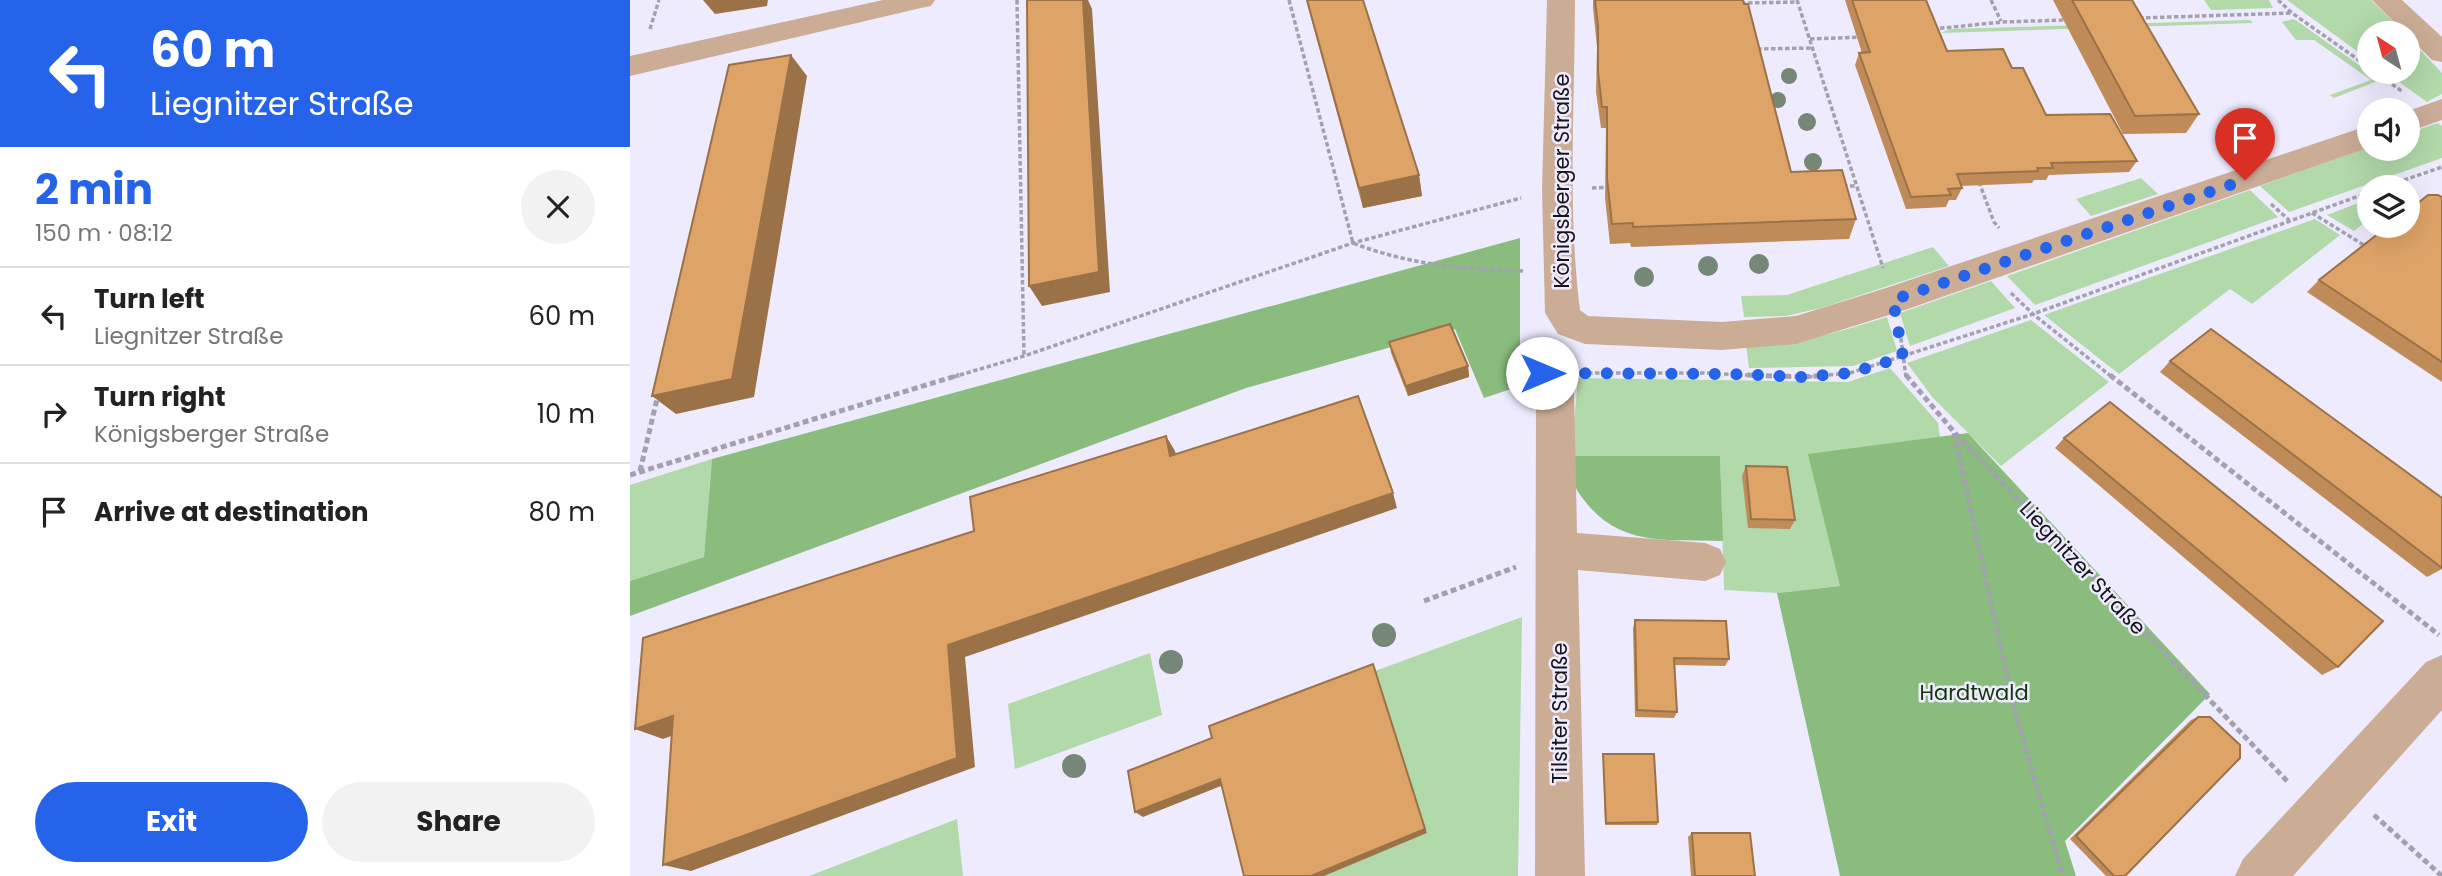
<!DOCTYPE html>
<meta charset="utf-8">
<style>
body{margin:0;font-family:Poppins,sans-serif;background:#f2f2f2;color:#222;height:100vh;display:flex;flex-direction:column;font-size:26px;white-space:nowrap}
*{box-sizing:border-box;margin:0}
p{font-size:23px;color:#767676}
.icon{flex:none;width:38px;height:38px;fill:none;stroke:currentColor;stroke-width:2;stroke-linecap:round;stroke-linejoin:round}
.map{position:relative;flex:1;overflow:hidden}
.panel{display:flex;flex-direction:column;background:#fff;width:630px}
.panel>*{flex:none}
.guide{background:#2563eb;color:#fff;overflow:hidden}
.needle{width:46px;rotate:324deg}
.tools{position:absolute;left:1727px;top:21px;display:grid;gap:14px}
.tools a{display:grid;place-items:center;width:63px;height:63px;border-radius:50%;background:#fff;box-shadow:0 7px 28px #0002;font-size:35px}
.pin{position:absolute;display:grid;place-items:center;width:60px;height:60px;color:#fff;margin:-72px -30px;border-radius:50% 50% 50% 0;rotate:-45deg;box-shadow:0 0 7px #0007}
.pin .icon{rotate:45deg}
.me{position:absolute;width:77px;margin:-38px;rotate:90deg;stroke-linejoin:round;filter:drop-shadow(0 0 5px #0008)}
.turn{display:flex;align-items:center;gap:24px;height:147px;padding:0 35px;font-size:32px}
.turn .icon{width:91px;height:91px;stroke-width:2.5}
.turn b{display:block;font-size:49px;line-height:60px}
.round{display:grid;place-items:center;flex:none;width:74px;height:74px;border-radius:37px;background:#f2f2f2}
.overview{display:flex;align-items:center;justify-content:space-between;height:119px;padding:0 35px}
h1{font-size:42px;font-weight:700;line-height:52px;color:#2563eb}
.primary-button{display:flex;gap:14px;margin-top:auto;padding:14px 35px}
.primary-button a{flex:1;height:80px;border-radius:42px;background:#2563eb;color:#fff;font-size:28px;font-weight:700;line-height:80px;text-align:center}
.primary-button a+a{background:#f2f2f2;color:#222}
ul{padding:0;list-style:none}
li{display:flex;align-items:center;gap:21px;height:98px;padding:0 35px;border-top:2px solid #e0e0e0}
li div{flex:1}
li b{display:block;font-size:26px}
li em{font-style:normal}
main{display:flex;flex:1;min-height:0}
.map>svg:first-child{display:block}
</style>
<main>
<section class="panel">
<div class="guide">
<div class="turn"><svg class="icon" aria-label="left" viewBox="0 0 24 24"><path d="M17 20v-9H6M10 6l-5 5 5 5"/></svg><div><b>60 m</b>Liegnitzer Straße</div></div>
</div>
<div class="overview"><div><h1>2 min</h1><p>150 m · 08:12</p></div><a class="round"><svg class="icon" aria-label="close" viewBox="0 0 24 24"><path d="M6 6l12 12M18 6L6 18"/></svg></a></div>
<ul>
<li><svg class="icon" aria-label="left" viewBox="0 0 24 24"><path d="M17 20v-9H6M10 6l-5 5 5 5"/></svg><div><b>Turn left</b><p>Liegnitzer Straße</p></div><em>60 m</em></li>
<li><svg class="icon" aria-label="right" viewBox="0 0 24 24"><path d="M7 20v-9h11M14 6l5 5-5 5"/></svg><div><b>Turn right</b><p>Königsberger Straße</p></div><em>10 m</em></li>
<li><svg class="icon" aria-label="arrive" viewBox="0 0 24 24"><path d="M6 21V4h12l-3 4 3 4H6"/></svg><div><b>Arrive at destination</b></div><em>80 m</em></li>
</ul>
<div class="primary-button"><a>Exit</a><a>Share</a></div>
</section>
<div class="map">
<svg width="1812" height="876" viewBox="0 0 1812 876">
<rect width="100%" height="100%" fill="#eeebfe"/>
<path fill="#b2d9a9" d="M 1574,0 L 1639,0 L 1643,8 L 1581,10 Z
M 1657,0 L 1741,0 L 1775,33 L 1740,33 L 1739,60 Z
M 1663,19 L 1667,21 L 1750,80 L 1704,98 L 1700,95 L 1741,80 L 1684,40 L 1666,40 L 1652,22 Z
M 1620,20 L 1623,23 L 1311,33 L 1320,29 Z
M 1778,37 L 1812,73 L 1812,94 L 1797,102 L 1755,72 L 1778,72 Z
M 1808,123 L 1812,126 L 1812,158 L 1659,212 L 1630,186 L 1739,147 L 1778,149 L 1778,133 Z
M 1511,178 L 1528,194 L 1461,216 L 1446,199 Z
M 1620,190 L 1648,217 L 1405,305 L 1377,276 Z
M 1739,199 L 1739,219 L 1724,231 L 1697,215 Z
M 1685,219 L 1710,235 L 1622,304 L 1600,289 L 1489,374 L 1414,315 Z
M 1303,247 L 1319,266 L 1191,308 L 1156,316 L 1114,317 L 1111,296 L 1157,295 Z
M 1361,281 L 1385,308 L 1280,346 L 1270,313 Z
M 1257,317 L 1267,351 L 1223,366 L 1119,368 L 1116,345 C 1169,344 1206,333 1257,317 Z
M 1401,320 L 1479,382 L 1371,466 L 1303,398 L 1277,363 Z
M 1260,368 L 1308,423 L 1310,437 L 1255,445 L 1210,586 L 1147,593 L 1094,590 L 1090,456 L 941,456 L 948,378 L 1218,382 Z
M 82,459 L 74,557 L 0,581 L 0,485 Z
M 892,617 L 888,876 L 693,876 L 797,833 L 745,671 Z
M 520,653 L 532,715 L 385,769 L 378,704 Z
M 327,819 L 333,876 L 179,876 Z"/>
<path fill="#89bc7d" d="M 890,238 L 890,386 L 854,398 L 825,329 L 616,388 L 0,616 L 0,581 L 74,557 L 82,459 Z
M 1338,433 L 1580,694 L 1435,841 L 1446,876 L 1210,876 L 1147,593 L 1210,586 L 1178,454 Z
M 941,456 L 1090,456 L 1093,541 C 1035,539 988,548 951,496 C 942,484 937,469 941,456 Z"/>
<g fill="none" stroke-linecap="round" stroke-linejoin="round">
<path stroke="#a3a1b0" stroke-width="3.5" stroke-dasharray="4.5 2.5" stroke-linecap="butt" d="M 387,0 L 394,356
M 659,0 L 723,243 C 779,265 834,269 894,271
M 1167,0 L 1253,268
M 1361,0 L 1371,21
M 1648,0 L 1662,13 L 1740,68
M 1111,3 L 1168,2
M 1509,18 L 1662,13
M 20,29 L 29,0
M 1303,29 L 1372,22 L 1437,20
M 1180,39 L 1232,37
M 1127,49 L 1183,48
M 1745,72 L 1773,92
M 1349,182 L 1364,222 L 1369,228
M 1213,186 L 1226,186
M 1754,187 L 1812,167
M 962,188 L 981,187
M 1641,204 L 1659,220
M 1682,213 L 1737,247
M 1381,293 L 1403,314 L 1482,377
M 1270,331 L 1276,377
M 958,373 L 1079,373
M 1094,374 L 1163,377
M 323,377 L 394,356 L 723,243 L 891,198
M 1178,377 L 1220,373 L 1403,314 L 1740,192"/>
<path stroke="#a3a1b0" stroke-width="5" stroke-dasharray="6 3.5" stroke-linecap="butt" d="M 1117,375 L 1173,377 L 1198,375
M 1276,375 L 1324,432 L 1658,782
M 1480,375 L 1809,635
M 1324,433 L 1385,712 L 1433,876
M 10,471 L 28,395
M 0,475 L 329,375
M 794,601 L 886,567
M 1744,815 L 1812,876"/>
<path fill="#cbad96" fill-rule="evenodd" d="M 253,0 L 305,0 L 301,6 L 291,8 L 0,76 L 0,56 Z
M 917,0 L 945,0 C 945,102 937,208 950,310 L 958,316 L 1092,322 L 1166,316 L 1256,288 L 1740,125 L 1740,147 L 1275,310 L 1166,344 L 1092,350 L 955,344 L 928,334 L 915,313 L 912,189 Z
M 1812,99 L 1812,120 L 1778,132 L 1778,111 Z
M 925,375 L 938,379 L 944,390 L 947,533 L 1075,543 L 1090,549 L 1096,562 L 1090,575 L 1075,581 L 948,570 L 955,876 L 905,876 L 906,390 L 912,379 Z
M 1812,655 L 1812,710 L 1663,876 L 1605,876 L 1613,859 L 1796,662 Z"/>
<path fill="#cbad96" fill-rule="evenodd" d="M 1742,0 L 1772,0 L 1812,37 L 1812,62 L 1802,60 Z"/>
</g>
<g fill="#758777">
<circle cx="1159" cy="76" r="8"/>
<circle cx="1148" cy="100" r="8"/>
<circle cx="1177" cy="122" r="9"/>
<circle cx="1183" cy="162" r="9"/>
<circle cx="1129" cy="264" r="10"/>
<circle cx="1078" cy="266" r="10"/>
<circle cx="1014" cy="277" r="10"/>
<circle cx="754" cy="635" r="12"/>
<circle cx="541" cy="662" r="12"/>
<circle cx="444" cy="766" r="12"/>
</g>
<path fill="#bf8c59" d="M 676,0 L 733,0 L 789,175 L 792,196 L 733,208 Z
M 963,0 L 1113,0 L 1161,172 L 1226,219 L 1219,239 L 1001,247 L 1000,243 L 980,244 L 975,198 L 976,128 L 971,128 L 966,92 L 967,47 L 963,8 Z
M 1215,0 L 1296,0 L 1317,51 L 1382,68 L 1416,115 L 1507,161 L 1499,172 L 1419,175 L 1416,180 L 1404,180 L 1402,183 L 1331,186 L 1332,188 L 1326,200 L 1319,200 L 1316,207 L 1276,209 L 1225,65 L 1229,53 L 1232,53 Z
M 1423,0 L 1502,0 L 1569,114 L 1556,133 L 1493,134 Z
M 1812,197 L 1812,382 L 1677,292 L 1689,280 Z
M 759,342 L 838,366 L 839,377 L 778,396 L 761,353 Z
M 1540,361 L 1812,498 L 1812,569 L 1797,577 L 1530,372 Z
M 1434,438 L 1708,667 L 1692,675 L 1425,448 Z
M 1116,466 L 1165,520 L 1160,529 L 1118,528 L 1112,476 Z
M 1005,620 L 1099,659 L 1095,666 L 1044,665 L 1047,712 L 1044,718 L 1005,717 L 1003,628 Z
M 1568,717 L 1495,876 L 1476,876 L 1440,839 L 1561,720 Z
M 973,754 L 1028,822 L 1027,825 L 975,825 Z
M 1062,833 L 1125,876 L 1061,876 L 1058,837 Z"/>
<path fill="#9b7248" d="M 73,0 L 138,0 L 137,6 L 85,14 Z
M 453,0 L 458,0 L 462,9 L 480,292 L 412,306 L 399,286 Z
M 161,55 L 177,76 L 124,397 L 46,414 L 22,396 Z
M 789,175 L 792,196 L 733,208 L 729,188 Z
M 838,366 L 839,377 L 778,396 L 776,386 Z
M 536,436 L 545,451 L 550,471 L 540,456 Z
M 763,493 L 767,508 L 335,657 L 345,767 L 61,871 L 33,865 L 318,645 Z
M 743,664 L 797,833 L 694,876 L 681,876 Z
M 43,716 L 69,726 L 33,739 L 5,729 Z
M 590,779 L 596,784 L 513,817 L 505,812 Z"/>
<path fill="#dea367" stroke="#9b7248" stroke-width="2" d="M 397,0 L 453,0 L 469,272 L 399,286 Z
M 677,0 L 733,0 L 789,175 L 729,188 Z
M 965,0 L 1113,0 L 1114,4 L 1118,4 L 1161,172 L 1212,170 L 1226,219 L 1003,227 L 1003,223 L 982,224 L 977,178 L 977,107 L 972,107 L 968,71 L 968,26 Z
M 1222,0 L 1296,0 L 1317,51 L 1373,49 L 1382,68 L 1393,68 L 1416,115 L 1480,114 L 1507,161 L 1421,163 L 1423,168 L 1407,168 L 1408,171 L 1327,174 L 1332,188 L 1318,189 L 1321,195 L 1281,197 L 1229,53 L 1240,52 Z
M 1442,0 L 1502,0 L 1569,114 L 1505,116 Z
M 161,55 L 102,379 L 22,396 L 99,65 Z
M 1798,195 L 1808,195 L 1812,197 L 1812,362 L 1689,280 L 1758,226 L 1778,226 L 1778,211 Z
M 820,324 L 838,366 L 776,386 L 759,342 Z
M 1581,329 L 1812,498 L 1812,568 L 1540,361 Z
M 728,396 L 763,493 L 318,645 L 327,758 L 33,865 L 43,716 L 5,729 L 13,638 L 344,531 L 340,497 L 536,436 L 540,456 Z
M 1480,402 L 1753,621 L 1708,667 L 1434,438 Z
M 1116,466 L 1157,467 L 1165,520 L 1121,519 Z
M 1005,620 L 1096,621 L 1099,659 L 1044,658 L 1047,712 L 1007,710 Z
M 743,664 L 795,829 L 681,876 L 614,876 L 590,779 L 505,812 L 498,771 L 582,738 L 579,726 Z
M 1568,717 L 1580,717 L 1610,745 L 1610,758 L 1495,876 L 1484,876 L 1446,836 Z
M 973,754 L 1024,754 L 1028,822 L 976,823 Z
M 1062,833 L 1120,833 L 1125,876 L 1065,876 Z"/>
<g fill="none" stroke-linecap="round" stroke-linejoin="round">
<path stroke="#2563eb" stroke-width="12" stroke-dasharray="0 21.6" d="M 912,373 L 1102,374 L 1173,377 L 1220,373 L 1273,357 L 1263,300 L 1615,180"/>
</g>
<g text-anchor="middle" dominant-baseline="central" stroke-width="5" stroke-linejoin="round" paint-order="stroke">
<g font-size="21" fill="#16141b" stroke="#eeebfe">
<text transform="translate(931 181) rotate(-90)">Königsberger Straße</text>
<text transform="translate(1453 568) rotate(47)">Liegnitzer Straße</text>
<text transform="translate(929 713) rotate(-90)">Tilsiter Straße</text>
</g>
<g font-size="21" fill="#123509" stroke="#eeebfe">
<text x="1344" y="692">Hardtwald</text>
</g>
</g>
</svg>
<div class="tools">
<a><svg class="needle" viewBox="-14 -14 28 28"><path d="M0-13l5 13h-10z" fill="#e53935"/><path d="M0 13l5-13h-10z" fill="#767676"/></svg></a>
<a><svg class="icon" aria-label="sound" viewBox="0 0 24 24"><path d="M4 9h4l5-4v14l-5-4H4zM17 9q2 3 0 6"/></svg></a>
<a><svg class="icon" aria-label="layers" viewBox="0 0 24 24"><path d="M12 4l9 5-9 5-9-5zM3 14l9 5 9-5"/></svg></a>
</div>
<div class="pin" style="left:1615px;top:180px;background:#d93025"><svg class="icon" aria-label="arrive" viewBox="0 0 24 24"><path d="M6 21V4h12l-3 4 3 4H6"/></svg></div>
<svg class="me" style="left:912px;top:373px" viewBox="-20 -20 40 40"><circle r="19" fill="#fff"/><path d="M0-13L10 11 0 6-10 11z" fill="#2563eb"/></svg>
</div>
</main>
